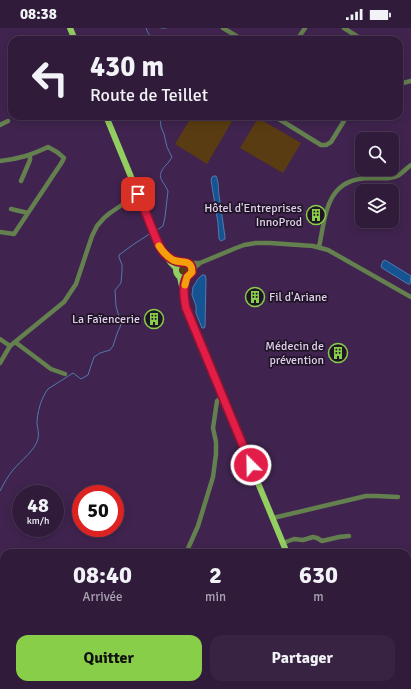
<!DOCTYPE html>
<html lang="fr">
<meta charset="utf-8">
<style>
body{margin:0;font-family:Signika,sans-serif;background:#382442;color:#f1f3f6;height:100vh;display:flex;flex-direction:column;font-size:15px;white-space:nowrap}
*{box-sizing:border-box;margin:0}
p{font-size:13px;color:#a8a1af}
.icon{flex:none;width:22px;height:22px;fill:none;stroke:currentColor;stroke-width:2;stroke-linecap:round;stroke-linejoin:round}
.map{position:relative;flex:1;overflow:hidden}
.side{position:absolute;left:0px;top:521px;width:411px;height:140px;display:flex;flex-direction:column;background:#301b3b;border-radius:12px 12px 0 0;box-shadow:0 2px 10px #0003,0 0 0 1px #4b3955}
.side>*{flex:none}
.hud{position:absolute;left:8px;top:8px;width:395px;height:84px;border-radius:12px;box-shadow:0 2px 10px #0003,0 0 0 1px #4b3955;background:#301b3b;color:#f1f3f6;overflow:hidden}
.tools{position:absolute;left:355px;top:104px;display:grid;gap:8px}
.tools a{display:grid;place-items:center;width:44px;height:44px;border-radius:8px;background:#301b3b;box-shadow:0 2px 10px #0003,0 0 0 1px #4b3955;font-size:20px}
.speed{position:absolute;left:12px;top:457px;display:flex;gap:8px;font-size:20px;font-weight:700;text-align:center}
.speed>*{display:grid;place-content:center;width:52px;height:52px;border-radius:50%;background:#301b3b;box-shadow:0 2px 10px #0003,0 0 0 1px #4b3955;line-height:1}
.speed small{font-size:10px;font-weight:400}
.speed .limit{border:6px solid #d22;background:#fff;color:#111}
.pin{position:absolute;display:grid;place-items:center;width:34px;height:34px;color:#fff;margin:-17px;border-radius:8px;box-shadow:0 2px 6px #0006}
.me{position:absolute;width:44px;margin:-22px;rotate:337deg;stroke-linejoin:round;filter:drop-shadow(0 0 3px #0008)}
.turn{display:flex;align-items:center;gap:14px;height:84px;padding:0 16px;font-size:18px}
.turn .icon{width:52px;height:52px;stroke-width:2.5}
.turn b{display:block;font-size:28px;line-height:34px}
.eta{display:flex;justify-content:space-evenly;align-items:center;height:68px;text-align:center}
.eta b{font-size:24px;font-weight:800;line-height:28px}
.cta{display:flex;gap:8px;margin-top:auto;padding:8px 16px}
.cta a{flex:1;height:46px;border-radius:12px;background:#89ce48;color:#111;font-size:16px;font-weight:800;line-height:46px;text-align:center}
.cta a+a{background:#382442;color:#f1f3f6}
.status{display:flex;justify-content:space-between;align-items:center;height:28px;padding:0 20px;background:#301b3b;direction:ltr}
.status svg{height:11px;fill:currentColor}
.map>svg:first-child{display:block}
</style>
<div class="status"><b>08:38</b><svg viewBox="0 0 49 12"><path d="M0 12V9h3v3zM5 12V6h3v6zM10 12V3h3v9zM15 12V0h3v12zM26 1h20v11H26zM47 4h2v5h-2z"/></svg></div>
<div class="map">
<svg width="411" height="661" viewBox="0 0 411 661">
<rect width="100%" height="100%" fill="#40244f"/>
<path fill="#593c11" d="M 192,88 L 235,88 L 207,136 L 175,116 Z
M 258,90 L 301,115 L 283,145 L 240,120 Z
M179.5 242a4.5 4.5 0 1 1 9 0a4.5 4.5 0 1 1-9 0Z"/>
<path fill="#155493" stroke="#5279ad" d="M 214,148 L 216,148 C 219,154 218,161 219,167 C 221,181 223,195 225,209 L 225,211 L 221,213 L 219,211 L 218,195 L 211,152 L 212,149 Z
M 385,232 L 411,248 L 410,256 L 408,256 L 382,240 L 381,238 L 383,233 Z
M 202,247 L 205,247 L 206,251 L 205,299 L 204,300 L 202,300 L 196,285 L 196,278 L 192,267 L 193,259 L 198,251 Z"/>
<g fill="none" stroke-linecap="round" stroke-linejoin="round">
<path stroke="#5279ad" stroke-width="1" d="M 146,0 C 147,4 150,7 152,12
M 161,0 L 166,0
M 157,202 L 163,198 L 165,189 L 168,163 C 163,152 155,149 166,137 C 169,134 170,132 172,129 L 167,119 L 164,106 L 161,99 L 160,88
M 0,463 C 4,455 8,448 13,442 C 21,432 34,424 38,411 C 39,406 38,401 37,396 C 37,385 41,370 48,361 L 73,345 L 81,351 L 88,347 L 94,329 L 100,325 L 110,322 L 113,318 L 118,303 L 120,299 L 121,296 L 116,278 L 115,262 L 121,255 L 122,243 L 122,237 L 119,229 L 119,227 L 134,216 L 151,205"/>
<path stroke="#64804e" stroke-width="4.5" d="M 223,0 L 243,12
M 344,0 L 363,12
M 297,12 L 305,0
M 399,56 L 411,53
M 274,88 L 321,117 L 326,117 L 331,114 L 347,88
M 0,97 L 8,93
M 0,133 C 19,131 31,127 48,119 L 57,124 L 64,130 L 62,134 L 14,206 L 0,204
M 21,153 L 30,132 L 30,127
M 11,181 L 28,185
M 319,219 C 326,186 326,151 369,150 C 379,150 391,152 399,147 C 403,144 407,140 411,137
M 189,235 L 200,235
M 192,242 L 200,235 L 236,220 L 244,217 L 256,215 L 270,215 L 313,218 L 328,222 L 411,269
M 0,311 L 10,318
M 15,314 L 51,341 L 65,346
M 0,335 L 10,318 L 64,274 L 76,256 L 92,208 L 97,198 L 104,190 L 110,185 L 138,166
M 273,490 L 366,468 L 376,468 L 398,469
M 283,515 L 294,511 L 303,512 L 313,509 L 317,510 L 322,513 L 339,509 L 349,508
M 186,525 L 198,498 L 213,449 L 216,426 L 216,414 L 213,400 L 217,373 L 222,369
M 407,562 L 411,562
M 407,624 L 411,624
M 298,657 L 300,661"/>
<path stroke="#93ce61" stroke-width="6" d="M 70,0 L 75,12
M 106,88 L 159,217 L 171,235 L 176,240
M176 242a8 8 0 1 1 16 0a8 8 0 1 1-16 0Z
M 180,249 L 188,286 L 287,525
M 227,661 L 229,657"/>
</g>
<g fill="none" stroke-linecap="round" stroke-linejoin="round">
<defs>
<path id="route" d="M 138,166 C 143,178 148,190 153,203 C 156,211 159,219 164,225 C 168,229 175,234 180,234 C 188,235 192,234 192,244 C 191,246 189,247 187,249 C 182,258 184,271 186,280 L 251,437"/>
</defs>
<use href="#route" stroke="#92132f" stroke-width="10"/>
<use href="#route" stroke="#e11d48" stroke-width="7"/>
<path stroke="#f59e0b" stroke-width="7" d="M 159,218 C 163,224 166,228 173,232 C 181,236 192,230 192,244 L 187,249 L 185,257"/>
</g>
<defs>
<symbol id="building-ring" viewBox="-11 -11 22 22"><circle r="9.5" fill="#201427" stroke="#89ce48" stroke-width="1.5"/><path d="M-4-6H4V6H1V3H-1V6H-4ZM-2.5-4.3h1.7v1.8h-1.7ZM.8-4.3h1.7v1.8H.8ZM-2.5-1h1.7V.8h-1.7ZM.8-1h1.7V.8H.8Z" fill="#89ce48"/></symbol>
</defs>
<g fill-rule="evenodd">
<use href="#building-ring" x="305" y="176" width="22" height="22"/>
<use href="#building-ring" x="244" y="258" width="22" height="22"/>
<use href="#building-ring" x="143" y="280" width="22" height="22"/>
<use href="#building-ring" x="327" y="314" width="22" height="22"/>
</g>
<g text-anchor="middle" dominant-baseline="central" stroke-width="3.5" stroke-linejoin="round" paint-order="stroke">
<g font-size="12" fill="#dfcfea" stroke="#201427" text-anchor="end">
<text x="302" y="180">Hôtel d'Entreprises<tspan x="302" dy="14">InnoProd</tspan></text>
<text x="269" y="269" text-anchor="start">Fil d'Ariane</text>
<text x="140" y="291">La Faïencerie</text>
<text x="324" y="318">Médecin de<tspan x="324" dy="14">prévention</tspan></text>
</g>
</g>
</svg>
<div class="tools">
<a><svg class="icon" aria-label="search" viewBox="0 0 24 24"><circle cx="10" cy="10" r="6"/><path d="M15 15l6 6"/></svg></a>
<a><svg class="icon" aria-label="layers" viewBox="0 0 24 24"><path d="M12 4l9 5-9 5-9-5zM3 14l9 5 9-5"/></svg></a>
</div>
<div class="speed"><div>48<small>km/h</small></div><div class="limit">50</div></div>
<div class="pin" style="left:138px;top:166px;background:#d93025"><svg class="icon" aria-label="arrive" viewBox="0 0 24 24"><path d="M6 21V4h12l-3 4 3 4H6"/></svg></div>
<svg class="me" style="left:251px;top:437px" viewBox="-20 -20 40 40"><circle r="17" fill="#e11d48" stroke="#fff" stroke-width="3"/><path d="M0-11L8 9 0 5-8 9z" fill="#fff"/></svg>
<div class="hud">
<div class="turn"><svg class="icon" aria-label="left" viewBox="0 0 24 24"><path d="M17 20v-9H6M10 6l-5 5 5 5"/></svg><div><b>430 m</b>Route de Teillet</div></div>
</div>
<section class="side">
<div class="eta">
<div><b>08:40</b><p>Arrivée</p></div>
<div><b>2</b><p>min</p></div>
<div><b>630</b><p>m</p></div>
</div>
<div class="cta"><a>Quitter</a><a>Partager</a></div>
</section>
</div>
